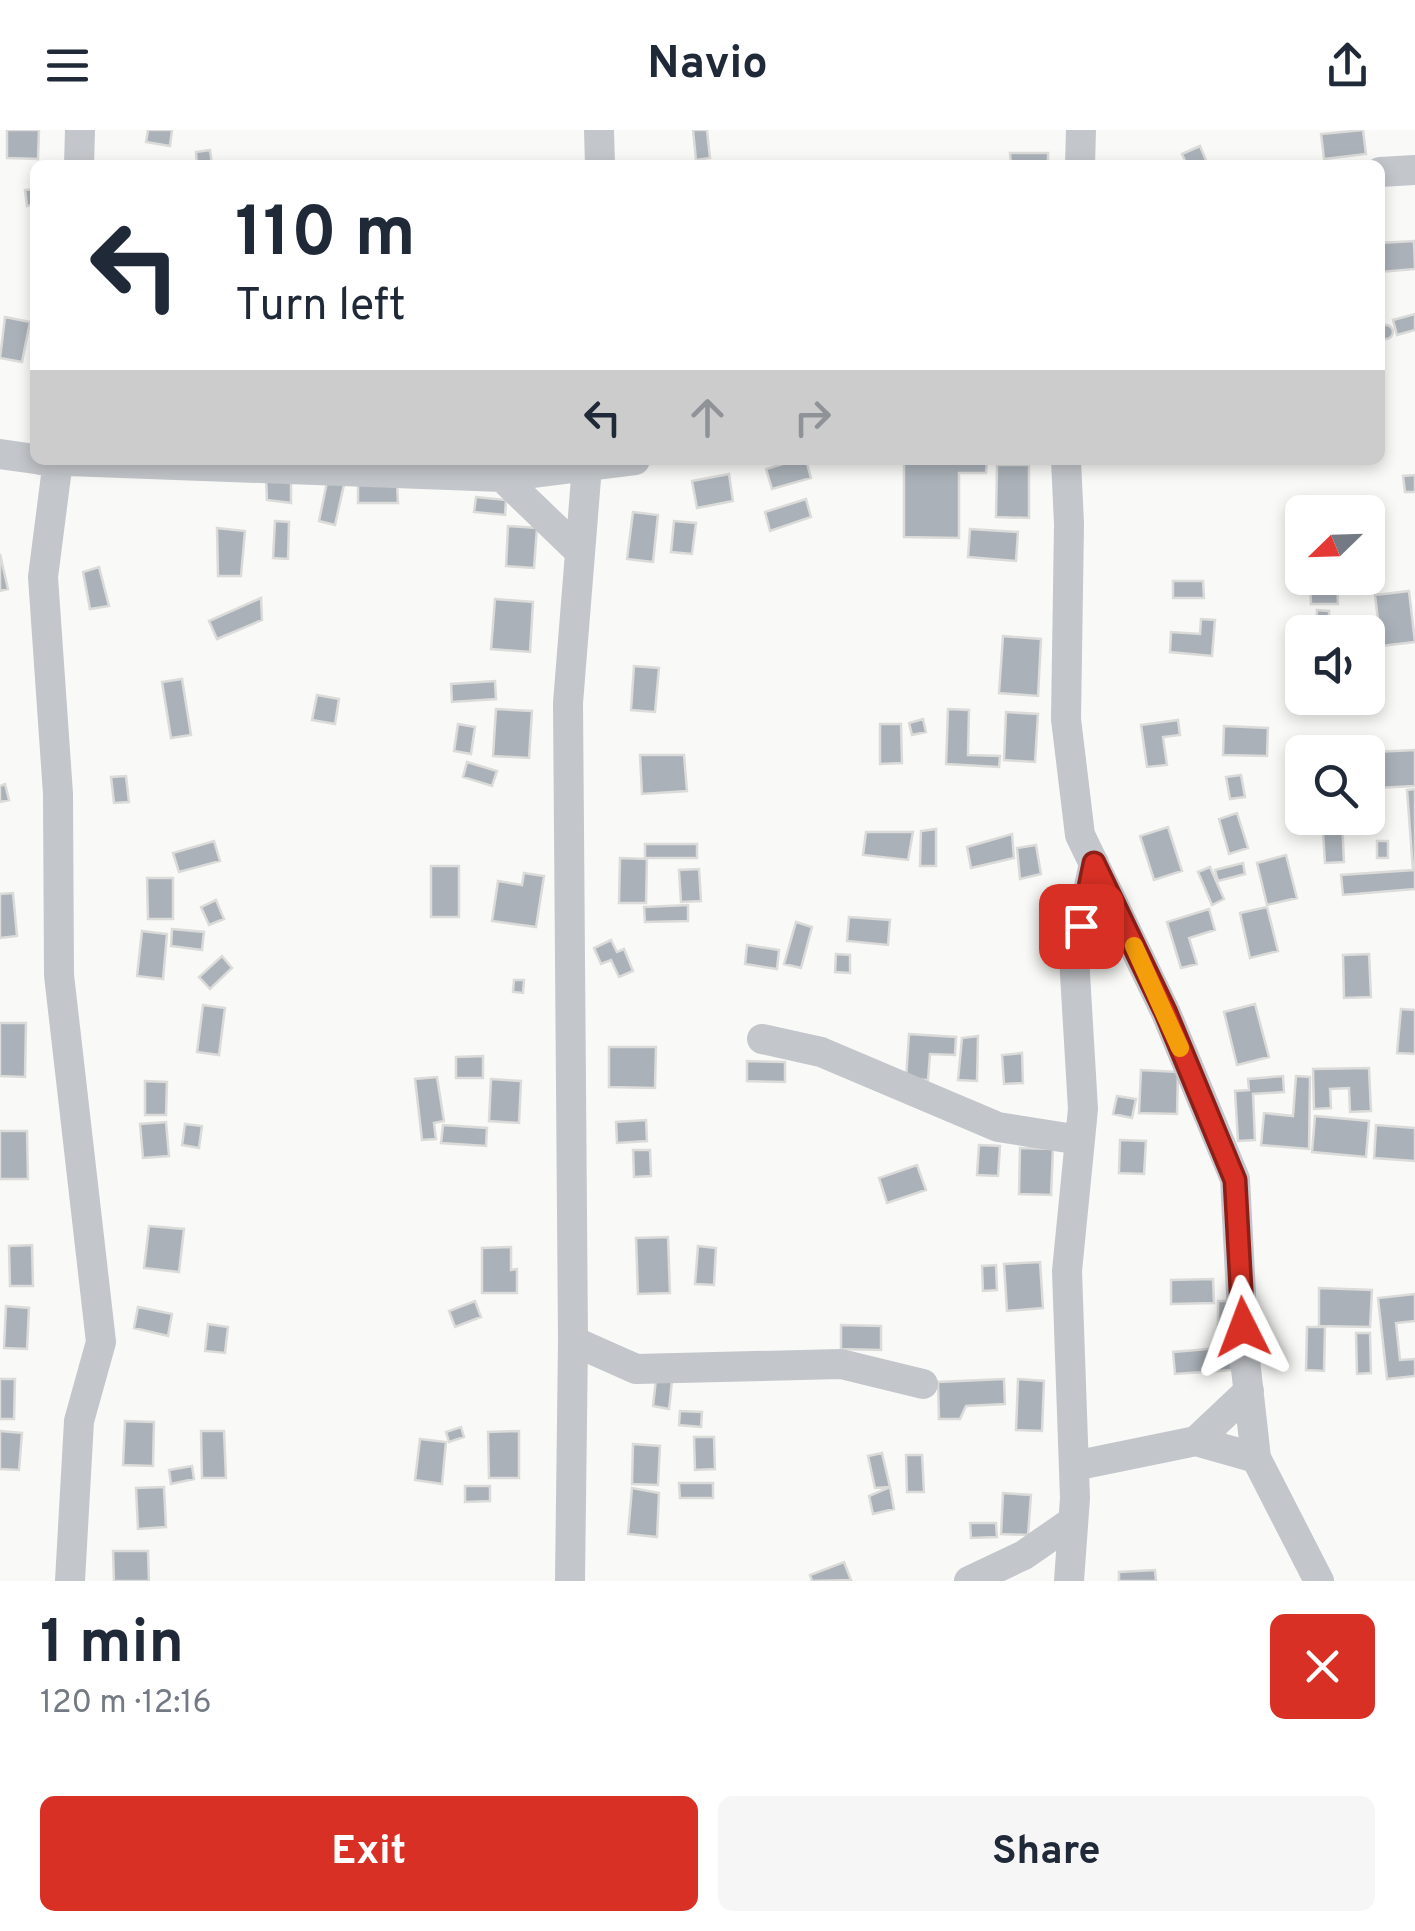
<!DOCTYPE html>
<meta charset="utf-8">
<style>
body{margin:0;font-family:Overpass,sans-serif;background:#f6f6f7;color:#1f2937;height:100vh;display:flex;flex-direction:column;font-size:38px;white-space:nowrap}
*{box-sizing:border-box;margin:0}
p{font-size:32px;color:#747a83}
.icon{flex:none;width:55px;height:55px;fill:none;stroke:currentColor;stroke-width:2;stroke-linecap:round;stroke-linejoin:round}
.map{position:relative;height:1451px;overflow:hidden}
.panel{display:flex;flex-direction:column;background:#fff;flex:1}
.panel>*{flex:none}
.guide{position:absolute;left:30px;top:30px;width:1355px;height:305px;border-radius:15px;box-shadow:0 5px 15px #0003;background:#fff;color:#1f2937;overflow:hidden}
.needle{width:65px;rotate:247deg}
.tools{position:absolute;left:1285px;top:365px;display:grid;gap:20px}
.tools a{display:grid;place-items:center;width:100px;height:100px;border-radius:15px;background:#fff;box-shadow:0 5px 15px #0003;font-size:50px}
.pin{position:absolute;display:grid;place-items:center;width:85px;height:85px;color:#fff;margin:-42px;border-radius:20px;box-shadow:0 5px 15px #0006}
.me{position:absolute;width:110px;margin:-55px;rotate:357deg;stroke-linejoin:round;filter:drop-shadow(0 0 8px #0008)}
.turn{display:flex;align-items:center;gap:35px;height:210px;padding:0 40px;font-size:45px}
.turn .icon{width:130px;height:130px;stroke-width:2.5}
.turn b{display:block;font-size:70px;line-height:85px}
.lanes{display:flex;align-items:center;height:95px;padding:0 40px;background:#0003;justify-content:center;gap:50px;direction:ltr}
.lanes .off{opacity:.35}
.round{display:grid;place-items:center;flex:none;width:105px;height:105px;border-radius:15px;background:#f6f6f7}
.head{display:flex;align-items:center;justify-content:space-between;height:170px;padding:0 40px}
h1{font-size:60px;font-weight:700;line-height:75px}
.button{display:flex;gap:20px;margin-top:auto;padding:20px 40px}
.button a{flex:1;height:115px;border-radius:15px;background:#d93025;color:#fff;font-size:40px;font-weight:700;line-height:115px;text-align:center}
.button a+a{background:#f6f6f7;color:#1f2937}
header{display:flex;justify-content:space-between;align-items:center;height:130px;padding:0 40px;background:#fff;font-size:45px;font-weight:700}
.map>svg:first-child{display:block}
</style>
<header><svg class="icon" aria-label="menu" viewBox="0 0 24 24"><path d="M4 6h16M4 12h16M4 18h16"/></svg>Navio<svg class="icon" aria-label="share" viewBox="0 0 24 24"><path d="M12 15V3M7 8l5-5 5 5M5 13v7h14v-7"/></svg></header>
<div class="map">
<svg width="1415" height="1451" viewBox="0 0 1415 1451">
<rect width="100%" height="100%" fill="#f9f9f7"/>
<path fill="#aab1b8" stroke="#dbdbd9" stroke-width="2.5" d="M 7,0 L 39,0 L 38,29 L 7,28 Z
M 148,0 L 172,0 L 170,16 L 146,12 Z
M 693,0 L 707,0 L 710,28 L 696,30 Z
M 1363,0 L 1366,24 L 1324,29 L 1321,4 Z
M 1200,16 L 1208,35 L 1187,35 L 1182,24 Z
M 210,20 L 212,35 L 197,35 L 196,22 Z
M 1010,23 L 1048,23 L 1048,35 L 1011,35 Z
M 35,59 L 35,75 L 27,76 L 25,60 Z
M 1414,111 L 1415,139 L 1380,142 L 1380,113 Z
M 1415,184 L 1415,200 L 1397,205 L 1393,190 Z
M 5,187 L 30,192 L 22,232 L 0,228 Z
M1379 202a7 7 0 1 1 14 0a7 7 0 1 1-14 0Z
M 796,330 L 806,330 L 811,348 L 772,359 L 766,339 Z
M 904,330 L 987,330 L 986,343 L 959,343 L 959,408 L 904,407 Z
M 997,335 L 1029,335 L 1029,388 L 996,387 Z
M 729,344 L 733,371 L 697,378 L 692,351 Z
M 1415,345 L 1415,362 L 1405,362 L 1403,346 Z
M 266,347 L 291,347 L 291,373 L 267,370 Z
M 328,347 L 345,350 L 335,395 L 319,391 Z
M 358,353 L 397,353 L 398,373 L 358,373 Z
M 476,367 L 506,370 L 505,385 L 474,382 Z
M 806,369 L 811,387 L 770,401 L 765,382 Z
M 633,382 L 658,385 L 653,432 L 627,429 Z
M 275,391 L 289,392 L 288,429 L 273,428 Z
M 674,391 L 696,393 L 692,424 L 671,422 Z
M 508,396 L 537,398 L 534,438 L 506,436 Z
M 217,398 L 245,401 L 241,446 L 218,446 Z
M 970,399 L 1018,402 L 1016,431 L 968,427 Z
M 0,424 L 8,459 L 0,461 Z
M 99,437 L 109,476 L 90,479 L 83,442 Z
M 1310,448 L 1337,448 L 1338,474 L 1311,474 Z
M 1173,451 L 1203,451 L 1204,468 L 1173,468 Z
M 1409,461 L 1415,512 L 1381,516 L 1375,465 Z
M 261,468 L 262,490 L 217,509 L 209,491 Z
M 495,469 L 533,472 L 530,522 L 491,519 Z
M 1317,480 L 1329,481 L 1329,502 L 1316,502 Z
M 1201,489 L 1215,490 L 1212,526 L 1170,522 L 1171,502 L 1200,504 Z
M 1003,506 L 1041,509 L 1038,566 L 999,563 Z
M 1368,506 L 1375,507 L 1373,538 L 1368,537 Z
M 634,536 L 659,538 L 655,582 L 631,580 Z
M 182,549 L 191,605 L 171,608 L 162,552 Z
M 495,551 L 496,569 L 452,572 L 451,554 Z
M 317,565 L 339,569 L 335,594 L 312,590 Z
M 496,579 L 532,581 L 529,628 L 493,626 Z
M 948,579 L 969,580 L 968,625 L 1000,626 L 999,637 L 946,634 Z
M 1006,582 L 1038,584 L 1035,632 L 1004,630 Z
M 923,589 L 926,602 L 912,605 L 909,593 Z
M 1178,590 L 1180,605 L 1163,607 L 1167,635 L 1147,637 L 1141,595 Z
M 458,594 L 475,597 L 471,624 L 454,621 Z
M 880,594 L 901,594 L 902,633 L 880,634 Z
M 1224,596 L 1268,598 L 1267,626 L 1223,625 Z
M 1415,620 L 1415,656 L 1377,658 L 1375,622 Z
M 640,625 L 684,625 L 687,661 L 642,664 Z
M 467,632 L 497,641 L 492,656 L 463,647 Z
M 1241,645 L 1245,667 L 1230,669 L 1226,647 Z
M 126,646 L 129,672 L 114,673 L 111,647 Z
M 5,654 L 9,670 L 0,672 L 0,656 Z
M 1415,659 L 1415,759 L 1343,765 L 1341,745 L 1413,740 L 1407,660 Z
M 1380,665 L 1380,682 L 1369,683 L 1368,666 Z
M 1237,683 L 1248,718 L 1229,724 L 1219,689 Z
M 1322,688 L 1342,688 L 1344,732 L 1325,733 Z
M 1168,697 L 1182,741 L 1154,750 L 1140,706 Z
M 936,699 L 936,736 L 920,736 L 921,701 Z
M 866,702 L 913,702 L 908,730 L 863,725 Z
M 1012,704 L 1014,728 L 971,738 L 967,717 Z
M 214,711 L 220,731 L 179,742 L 173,723 Z
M 1377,711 L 1388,711 L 1388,728 L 1377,728 Z
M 645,714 L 697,714 L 697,728 L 645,728 Z
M 1036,715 L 1041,744 L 1020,749 L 1017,718 Z
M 1286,725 L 1297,768 L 1267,775 L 1257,733 Z
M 620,728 L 647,729 L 646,773 L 619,773 Z
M 1243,733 L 1245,744 L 1218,751 L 1215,740 Z
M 431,736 L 459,736 L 459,787 L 431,787 Z
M 1210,737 L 1224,769 L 1212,775 L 1198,742 Z
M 699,739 L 701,771 L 681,772 L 679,740 Z
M 524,743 L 544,746 L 536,797 L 492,791 L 498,751 L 522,755 Z
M 147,748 L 173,748 L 173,789 L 148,789 Z
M 13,763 L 17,806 L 0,808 L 0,764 Z
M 216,770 L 224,789 L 209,795 L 201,777 Z
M 688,775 L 688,791 L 645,792 L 644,777 Z
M 1267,777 L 1278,821 L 1250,828 L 1240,783 Z
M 1209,779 L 1215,800 L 1189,808 L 1197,834 L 1181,838 L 1167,792 Z
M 849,787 L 890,790 L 888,815 L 847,811 Z
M 796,792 L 812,797 L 801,838 L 784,834 Z
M 172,799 L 204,802 L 202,820 L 171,816 Z
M 142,801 L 167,804 L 163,849 L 137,846 Z
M 611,810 L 617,822 L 624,819 L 633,841 L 619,847 L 611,830 L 601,834 L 594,818 Z
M 747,815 L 779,820 L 777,839 L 745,834 Z
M 836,824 L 850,825 L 850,843 L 835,842 Z
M 1369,824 L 1371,867 L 1344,868 L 1343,825 Z
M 222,826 L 232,838 L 210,859 L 199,847 Z
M 514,850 L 524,850 L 523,863 L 513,862 Z
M 1255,874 L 1269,927 L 1237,935 L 1224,882 Z
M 203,875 L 225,878 L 219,925 L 197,922 Z
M 1401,879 L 1415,880 L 1415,924 L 1397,923 Z
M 0,893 L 26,893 L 25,947 L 0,946 Z
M 909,904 L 956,907 L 955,925 L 930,924 L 928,950 L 906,949 Z
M 978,906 L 977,951 L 958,950 L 962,908 Z
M 609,917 L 656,917 L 655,958 L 609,957 Z
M 1022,923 L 1023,953 L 1004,954 L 1002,925 Z
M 483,926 L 483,948 L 456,948 L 456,927 Z
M 747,931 L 785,932 L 785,952 L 747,951 Z
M 1369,938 L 1371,981 L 1350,982 L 1349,958 L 1330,959 L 1331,978 L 1314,979 L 1313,939 Z
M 1141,940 L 1178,942 L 1177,984 L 1139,983 Z
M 1283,946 L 1284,962 L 1253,964 L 1255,1010 L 1238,1011 L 1235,961 L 1249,960 L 1248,949 Z
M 1296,946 L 1310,947 L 1309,1019 L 1261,1015 L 1264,983 L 1293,986 Z
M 437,947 L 444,991 L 434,993 L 436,1009 L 422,1010 L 415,949 Z
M 491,949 L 521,951 L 519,993 L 489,991 Z
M 145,951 L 167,952 L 166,985 L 145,985 Z
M 1117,966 L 1136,969 L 1132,988 L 1113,984 Z
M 1315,986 L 1369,991 L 1366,1027 L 1312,1022 Z
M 646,990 L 647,1011 L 617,1013 L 616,992 Z
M 166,992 L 169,1026 L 143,1028 L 140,994 Z
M 185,994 L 202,996 L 199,1018 L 182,1015 Z
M 443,995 L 487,998 L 486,1016 L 441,1013 Z
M 1376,995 L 1415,998 L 1415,1031 L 1374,1028 Z
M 0,1001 L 27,1001 L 28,1049 L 0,1049 Z
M 1120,1010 L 1146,1011 L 1144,1044 L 1119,1043 Z
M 979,1015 L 1000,1016 L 998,1046 L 977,1045 Z
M 1020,1018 L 1053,1019 L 1051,1065 L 1019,1064 Z
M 633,1020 L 650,1020 L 651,1046 L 634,1047 Z
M 917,1035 L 926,1060 L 887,1073 L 879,1048 Z
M 149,1096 L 184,1099 L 179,1142 L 144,1138 Z
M 668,1107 L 670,1163 L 638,1164 L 636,1108 Z
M 32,1115 L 33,1156 L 10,1156 L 9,1116 Z
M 698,1116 L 716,1118 L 714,1155 L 695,1154 Z
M 511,1117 L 511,1140 L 517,1139 L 517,1163 L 482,1163 L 482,1118 Z
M 1040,1132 L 1043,1178 L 1007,1181 L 1004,1134 Z
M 996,1135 L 997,1160 L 983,1161 L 982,1136 Z
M 1213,1149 L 1214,1173 L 1171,1174 L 1171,1150 Z
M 1319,1158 L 1372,1160 L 1370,1197 L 1319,1196 Z
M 1415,1164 L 1415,1191 L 1396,1193 L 1400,1230 L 1415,1229 L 1415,1246 L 1387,1249 L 1378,1168 Z
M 475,1171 L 481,1187 L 455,1197 L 449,1181 Z
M 1218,1171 L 1238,1171 L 1237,1210 L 1218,1210 Z
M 6,1176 L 29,1178 L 27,1219 L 4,1218 Z
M 138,1177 L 172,1184 L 168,1206 L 134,1198 Z
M 208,1194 L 228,1197 L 225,1223 L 205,1221 Z
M 841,1195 L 881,1196 L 881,1220 L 841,1219 Z
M 1307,1197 L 1325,1197 L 1324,1241 L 1306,1240 Z
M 1356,1203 L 1370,1203 L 1371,1243 L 1357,1244 Z
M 1231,1217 L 1232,1240 L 1175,1244 L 1173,1222 Z
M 0,1249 L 15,1249 L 14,1289 L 0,1289 Z
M 656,1249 L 672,1251 L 669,1279 L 653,1276 Z
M 1004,1249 L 1005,1274 L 966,1276 L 960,1289 L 939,1289 L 938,1252 Z
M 1018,1249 L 1044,1251 L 1042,1301 L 1016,1300 Z
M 680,1281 L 702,1282 L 701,1297 L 679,1295 Z
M 125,1291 L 154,1292 L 153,1336 L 123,1335 Z
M 461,1297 L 464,1307 L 449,1312 L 446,1302 Z
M 0,1301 L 22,1303 L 19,1340 L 0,1339 Z
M 201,1301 L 224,1301 L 226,1348 L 202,1348 Z
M 519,1301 L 519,1348 L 489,1348 L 488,1302 Z
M 694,1307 L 714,1307 L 715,1339 L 695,1340 Z
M 420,1309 L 446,1312 L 442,1354 L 415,1350 Z
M 633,1314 L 660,1316 L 658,1355 L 632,1354 Z
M 882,1323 L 890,1357 L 875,1358 L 868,1326 Z
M 906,1325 L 922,1325 L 924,1362 L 907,1362 Z
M 192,1336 L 194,1349 L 171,1354 L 169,1340 Z
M 679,1353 L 713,1353 L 713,1368 L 680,1368 Z
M 465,1356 L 490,1356 L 490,1371 L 465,1372 Z
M 164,1357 L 166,1397 L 138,1399 L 136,1358 Z
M 890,1357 L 894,1379 L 873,1384 L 869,1366 Z
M 632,1358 L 659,1363 L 657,1407 L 628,1404 Z
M 1003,1363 L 1031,1365 L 1028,1405 L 1001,1404 Z
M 970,1393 L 996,1393 L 997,1407 L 971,1408 Z
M 113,1421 L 148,1421 L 149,1451 L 114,1451 Z
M 844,1432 L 851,1450 L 812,1451 L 810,1445 Z
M 1155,1440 L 1156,1451 L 1119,1451 L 1119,1442 Z"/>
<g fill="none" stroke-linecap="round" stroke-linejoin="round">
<path stroke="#c3c6ca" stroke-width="30" d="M 599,0 L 600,35
M 79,35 L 80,0
M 1080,35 L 1081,0
M 1380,42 L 1415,40
M 0,324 L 35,329
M 41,330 L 502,347 L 635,330
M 58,330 L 43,447 L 58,664 L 59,845 L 101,1212 L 79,1291 L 70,1451
M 1066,330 L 1069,394 L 1066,589 L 1080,705 L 1166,883 L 1235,1049 L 1244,1221 L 1256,1328 L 1319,1451
M 502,347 L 580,422
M 762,909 L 821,922 L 998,997 L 1080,1010
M 573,1211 L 636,1239 L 841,1234 L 923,1254
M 1196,1311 L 1249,1261
M 1074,1336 L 1196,1311 L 1256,1328
M 570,1451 L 573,1211 L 568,573 L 587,336
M 969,1451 L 1024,1425 L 1073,1391
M 1069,1451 L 1075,1368 L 1067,1141 L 1083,979 L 1074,827 L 1094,733"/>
</g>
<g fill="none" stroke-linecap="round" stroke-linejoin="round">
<defs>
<path id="route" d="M 1081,796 L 1094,733 L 1166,883 L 1235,1050 L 1243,1197"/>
</defs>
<use href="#route" stroke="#8d1f18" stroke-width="25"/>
<use href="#route" stroke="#d93025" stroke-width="18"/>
<path stroke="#f59e0b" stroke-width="18" d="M 1134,816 L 1180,918"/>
</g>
</svg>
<div class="tools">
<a><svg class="needle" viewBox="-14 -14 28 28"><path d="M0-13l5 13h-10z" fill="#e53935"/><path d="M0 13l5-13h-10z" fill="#747a83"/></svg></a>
<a><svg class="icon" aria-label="sound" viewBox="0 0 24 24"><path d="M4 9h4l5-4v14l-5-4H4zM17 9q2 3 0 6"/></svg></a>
<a><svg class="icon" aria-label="search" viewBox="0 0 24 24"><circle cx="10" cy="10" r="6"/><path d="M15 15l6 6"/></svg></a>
</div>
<div class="pin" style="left:1081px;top:796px;background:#d93025"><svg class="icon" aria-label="arrive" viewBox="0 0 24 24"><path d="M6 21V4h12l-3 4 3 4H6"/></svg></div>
<svg class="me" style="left:1243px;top:1197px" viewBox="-20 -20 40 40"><path d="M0-17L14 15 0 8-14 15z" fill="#d93025" stroke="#fff" stroke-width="4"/></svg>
<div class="guide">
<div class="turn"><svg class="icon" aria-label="left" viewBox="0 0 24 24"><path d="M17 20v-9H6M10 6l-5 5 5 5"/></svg><div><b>110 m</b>Turn left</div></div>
<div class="lanes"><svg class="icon" aria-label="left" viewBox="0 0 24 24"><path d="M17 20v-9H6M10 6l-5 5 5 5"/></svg><svg class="icon off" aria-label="ahead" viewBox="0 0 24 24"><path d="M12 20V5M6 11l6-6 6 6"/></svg><svg class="icon off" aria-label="right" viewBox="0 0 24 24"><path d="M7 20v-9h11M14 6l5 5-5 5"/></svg></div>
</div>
</div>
<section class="panel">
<div class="head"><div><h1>1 min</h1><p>120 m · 12:16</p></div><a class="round" style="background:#d93025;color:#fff"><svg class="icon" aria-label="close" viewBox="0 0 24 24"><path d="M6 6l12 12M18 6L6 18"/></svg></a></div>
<div class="button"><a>Exit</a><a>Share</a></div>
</section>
